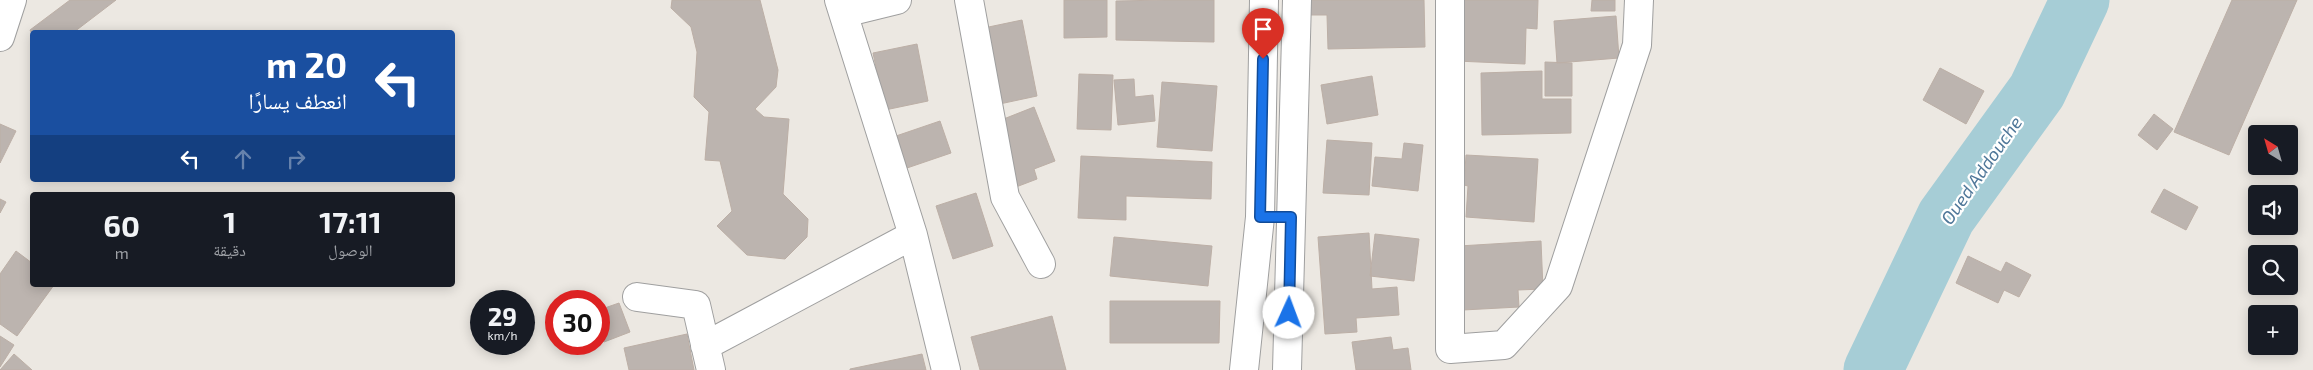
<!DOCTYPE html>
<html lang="ar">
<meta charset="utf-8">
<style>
body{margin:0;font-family:"Exo 2","Noto Naskh Arabic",sans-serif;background:#242831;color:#f1f3f6;direction:rtl;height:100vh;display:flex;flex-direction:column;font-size:19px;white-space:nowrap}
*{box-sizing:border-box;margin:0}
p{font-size:16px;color:#9ea1a6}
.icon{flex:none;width:28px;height:28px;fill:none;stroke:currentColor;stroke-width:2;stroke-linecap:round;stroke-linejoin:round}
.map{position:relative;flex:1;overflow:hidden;direction:ltr}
.details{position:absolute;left:30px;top:192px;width:425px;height:95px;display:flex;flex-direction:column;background:#171b24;border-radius:5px;box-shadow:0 2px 12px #0003;direction:rtl}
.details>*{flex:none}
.banner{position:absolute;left:30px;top:30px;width:425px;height:152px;border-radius:5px;box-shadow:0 2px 12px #0003;direction:rtl;background:#1a4fa0;color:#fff;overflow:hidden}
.needle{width:32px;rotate:323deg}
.controls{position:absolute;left:2248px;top:125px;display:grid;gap:10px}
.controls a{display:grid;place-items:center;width:50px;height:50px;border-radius:5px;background:#171b24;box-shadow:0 2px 12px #0003;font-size:25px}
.speed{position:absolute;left:470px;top:290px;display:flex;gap:10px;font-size:25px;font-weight:700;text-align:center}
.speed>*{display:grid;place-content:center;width:65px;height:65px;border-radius:50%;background:#171b24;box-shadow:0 2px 12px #0003;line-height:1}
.speed small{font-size:12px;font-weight:400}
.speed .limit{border:8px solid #d22;background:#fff;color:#111}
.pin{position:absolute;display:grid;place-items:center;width:42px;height:42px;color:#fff;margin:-51px -21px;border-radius:50% 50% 50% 0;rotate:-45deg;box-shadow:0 0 5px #0007}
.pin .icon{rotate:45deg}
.me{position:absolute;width:55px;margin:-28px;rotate:2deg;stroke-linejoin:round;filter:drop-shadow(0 0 4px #0008)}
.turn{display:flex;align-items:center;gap:18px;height:105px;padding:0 25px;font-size:22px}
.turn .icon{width:65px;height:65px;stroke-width:2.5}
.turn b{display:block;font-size:35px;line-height:42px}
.lanes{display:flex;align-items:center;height:48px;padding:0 25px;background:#0003;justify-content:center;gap:25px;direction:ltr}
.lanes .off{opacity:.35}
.eta{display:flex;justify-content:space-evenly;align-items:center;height:85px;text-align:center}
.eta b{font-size:30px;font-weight:700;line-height:35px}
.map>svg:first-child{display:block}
</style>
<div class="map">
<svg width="2313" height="370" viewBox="0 0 2313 370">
<rect width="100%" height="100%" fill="#ece8e2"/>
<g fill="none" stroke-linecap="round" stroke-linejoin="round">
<path stroke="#a6cdd6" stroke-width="59" d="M 1873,370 L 1946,217 L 2037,91 L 2080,0"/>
</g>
<path fill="#bcb4af" stroke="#bcafa6" d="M 70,0 L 116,0 L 74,32 L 32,34 L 30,30 Z
M 672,0 L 760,0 L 778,70 L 776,87 L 755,109 L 764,117 L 789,119 L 783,194 L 808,219 L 807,237 L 785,259 L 747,255 L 717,226 L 732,211 L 720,161 L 705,160 L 709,112 L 694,97 L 697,52 L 691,27 L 671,8 Z
M 1064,0 L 1107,0 L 1107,37 L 1064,38 Z
M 1165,0 L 1214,0 L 1214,42 L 1116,40 L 1116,1 Z
M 1304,0 L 1424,0 L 1425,47 L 1328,49 L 1327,15 L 1304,15 Z
M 1458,0 L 1538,0 L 1537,29 L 1526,28 L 1525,64 L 1456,61 Z
M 1592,0 L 1615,0 L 1615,11 L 1591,11 Z
M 2232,0 L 2297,0 L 2229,155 L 2174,132 Z
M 1616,16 L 1619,58 L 1557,63 L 1554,21 Z
M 1022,20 L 1037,96 L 995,105 L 979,29 Z
M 917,44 L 928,101 L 885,110 L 873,53 Z
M 1545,62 L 1572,63 L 1572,96 L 1545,96 Z
M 1940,68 L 1984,91 L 1966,124 L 1923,100 Z
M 1542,71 L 1542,99 L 1571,99 L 1571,133 L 1482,135 L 1481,73 Z
M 1079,74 L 1113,75 L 1111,130 L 1077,129 Z
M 1372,76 L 1378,115 L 1327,124 L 1321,85 Z
M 1134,79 L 1135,97 L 1153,95 L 1155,121 L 1118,125 L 1114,80 Z
M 1162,82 L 1217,86 L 1212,151 L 1157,147 Z
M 1034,107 L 1055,161 L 1034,169 L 1037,179 L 1016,187 L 991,124 Z
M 2154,114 L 2173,129 L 2157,150 L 2138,135 Z
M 940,121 L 951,153 L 907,168 L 896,136 Z
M 0,124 L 16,131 L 0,163 Z
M 1327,140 L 1372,143 L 1369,195 L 1323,193 Z
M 1404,143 L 1423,145 L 1418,191 L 1372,186 L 1375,157 L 1402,159 Z
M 1466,155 L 1538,159 L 1534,222 L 1466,217 L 1468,186 L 1464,185 Z
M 1081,156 L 1212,162 L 1211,199 L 1126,196 L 1126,220 L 1078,218 Z
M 2164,189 L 2198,207 L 2186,230 L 2151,212 Z
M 976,193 L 993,246 L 953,259 L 936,206 Z
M 0,199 L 6,202 L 0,213 Z
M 1369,233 L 1372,289 L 1397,287 L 1399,315 L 1356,318 L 1357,332 L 1325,334 L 1318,237 Z
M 1375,234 L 1419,239 L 1414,281 L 1370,276 Z
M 1114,237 L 1212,246 L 1208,286 L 1110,276 Z
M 1541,241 L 1543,289 L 1518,290 L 1519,307 L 1463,310 L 1459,246 Z
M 16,251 L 32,263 L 32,285 L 54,285 L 17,336 L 0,324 L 0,274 Z
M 1968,256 L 2001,272 L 2006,262 L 2031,275 L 2019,297 L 2004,290 L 1998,303 L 1956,283 Z
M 1110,301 L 1220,301 L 1219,343 L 1110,343 Z
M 619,303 L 630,332 L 604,342 L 599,326 L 599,310 Z
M 1052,316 L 1066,370 L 980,370 L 971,337 Z
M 687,334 L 694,370 L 629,370 L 624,348 Z
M 0,336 L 14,345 L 0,367 Z
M 1391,337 L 1393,350 L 1408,348 L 1411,370 L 1356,370 L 1352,342 Z
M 14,354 L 32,370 L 0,370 Z
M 922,354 L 926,370 L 850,370 L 850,369 Z"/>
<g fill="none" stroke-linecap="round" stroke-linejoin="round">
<defs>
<path id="minor" d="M 839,0 L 913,235 L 946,370
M 969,0 L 1005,197 L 1041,264
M 1450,0 L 1450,349 L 1504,345 L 1558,286 L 1637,45 L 1639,0
M 844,13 L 897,0
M 0,37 L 12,0
M 637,297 L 696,305 L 711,370
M 705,346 L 913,235
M 1244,370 L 1260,217 L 1264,0
M 1287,370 L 1297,0"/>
</defs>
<use href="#minor" stroke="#9f9f9f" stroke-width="30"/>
<use href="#minor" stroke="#fff" stroke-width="28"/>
</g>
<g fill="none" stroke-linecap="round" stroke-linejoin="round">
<defs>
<path id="route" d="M 1263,59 L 1260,217 L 1291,217 L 1289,313"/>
</defs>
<use href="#route" stroke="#114b97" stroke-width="12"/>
<use href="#route" stroke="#1a73e8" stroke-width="9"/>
</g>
<g text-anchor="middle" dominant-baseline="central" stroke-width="4.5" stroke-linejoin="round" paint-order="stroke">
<g font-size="18" font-style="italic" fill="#4f7799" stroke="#fff">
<text transform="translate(1981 170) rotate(-55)">Oued Addouche</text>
</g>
</g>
</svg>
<div class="controls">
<a><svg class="needle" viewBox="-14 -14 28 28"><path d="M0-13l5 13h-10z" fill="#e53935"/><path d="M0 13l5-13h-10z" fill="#9ea1a6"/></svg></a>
<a><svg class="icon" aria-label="sound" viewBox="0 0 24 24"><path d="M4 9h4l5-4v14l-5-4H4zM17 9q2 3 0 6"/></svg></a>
<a><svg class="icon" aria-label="search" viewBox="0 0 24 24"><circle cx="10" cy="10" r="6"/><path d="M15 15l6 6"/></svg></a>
<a>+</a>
</div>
<div class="speed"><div>29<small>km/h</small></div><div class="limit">30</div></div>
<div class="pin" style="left:1263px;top:59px;background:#d93025"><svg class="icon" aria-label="arrive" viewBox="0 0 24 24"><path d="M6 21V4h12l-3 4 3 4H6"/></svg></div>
<svg class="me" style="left:1289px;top:313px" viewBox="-20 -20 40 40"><circle r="19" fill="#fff"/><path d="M0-13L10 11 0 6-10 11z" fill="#1a73e8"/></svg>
<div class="banner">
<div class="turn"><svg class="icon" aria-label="left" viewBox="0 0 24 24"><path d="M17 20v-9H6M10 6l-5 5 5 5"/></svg><div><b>20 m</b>انعطف يسارًا</div></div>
<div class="lanes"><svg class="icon" aria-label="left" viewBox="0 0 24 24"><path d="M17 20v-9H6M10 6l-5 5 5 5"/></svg><svg class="icon off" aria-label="ahead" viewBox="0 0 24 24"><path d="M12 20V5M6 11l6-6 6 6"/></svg><svg class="icon off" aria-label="right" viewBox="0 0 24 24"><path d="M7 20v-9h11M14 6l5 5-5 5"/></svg></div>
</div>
<section class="details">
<div class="eta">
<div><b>17:11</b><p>الوصول</p></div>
<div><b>1</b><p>دقيقة</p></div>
<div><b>60</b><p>m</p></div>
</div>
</section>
</div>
